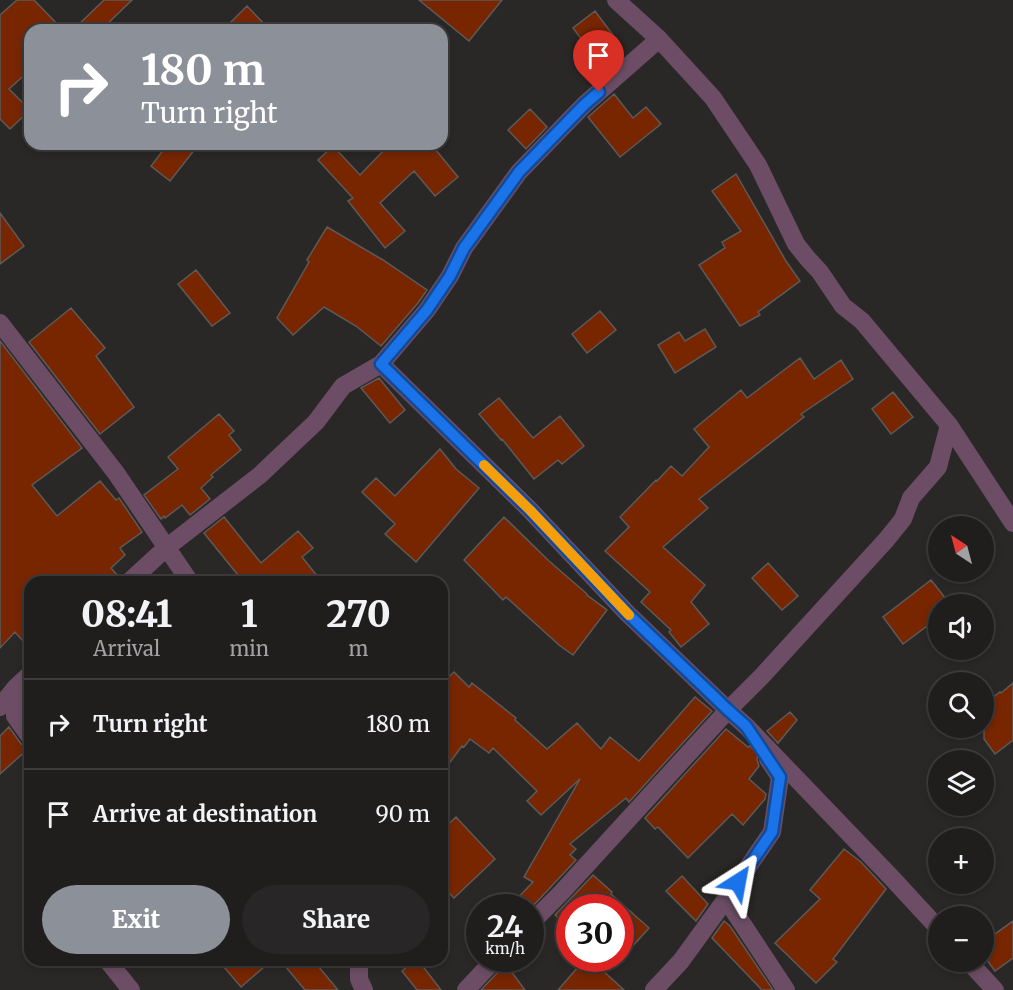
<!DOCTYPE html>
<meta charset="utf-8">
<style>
body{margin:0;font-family:Merriweather,serif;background:#282626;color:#f1f3f6;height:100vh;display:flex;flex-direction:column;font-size:22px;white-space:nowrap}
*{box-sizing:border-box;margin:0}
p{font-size:20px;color:#a2a2a4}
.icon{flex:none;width:33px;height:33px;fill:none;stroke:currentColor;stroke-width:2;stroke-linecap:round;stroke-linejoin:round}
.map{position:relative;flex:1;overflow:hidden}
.details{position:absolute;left:24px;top:576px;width:424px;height:390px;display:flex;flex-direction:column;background:#201d1d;border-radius:18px;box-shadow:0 3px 9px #0003,0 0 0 2px #3d3b3b}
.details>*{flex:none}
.guide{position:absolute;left:24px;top:24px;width:424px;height:126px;border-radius:18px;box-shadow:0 3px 9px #0003,0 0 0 2px #3d3b3b;background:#8c9099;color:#fff;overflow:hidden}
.needle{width:39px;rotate:324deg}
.buttons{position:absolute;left:928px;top:516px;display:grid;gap:12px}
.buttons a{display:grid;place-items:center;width:66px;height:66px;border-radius:50%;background:#201d1d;box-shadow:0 3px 9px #0003,0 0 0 2px #3d3b3b;font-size:30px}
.speed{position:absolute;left:466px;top:894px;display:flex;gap:12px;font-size:30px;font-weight:700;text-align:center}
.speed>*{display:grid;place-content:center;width:78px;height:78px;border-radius:50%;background:#201d1d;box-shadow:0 3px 9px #0003,0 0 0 2px #3d3b3b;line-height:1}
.speed small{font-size:15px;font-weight:400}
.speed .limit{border:9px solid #d22;background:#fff;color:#111}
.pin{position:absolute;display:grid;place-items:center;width:51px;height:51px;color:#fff;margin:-62px -26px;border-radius:50% 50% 50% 0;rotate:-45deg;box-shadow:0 0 6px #0007}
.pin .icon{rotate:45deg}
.me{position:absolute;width:66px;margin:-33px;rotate:34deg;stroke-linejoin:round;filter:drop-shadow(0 0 4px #0008)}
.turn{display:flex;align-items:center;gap:21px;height:126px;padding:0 18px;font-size:27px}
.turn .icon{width:78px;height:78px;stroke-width:2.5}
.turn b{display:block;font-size:42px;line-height:51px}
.eta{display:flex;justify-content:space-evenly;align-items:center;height:102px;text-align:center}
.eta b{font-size:36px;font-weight:800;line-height:42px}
.action{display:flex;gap:12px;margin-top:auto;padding:12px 18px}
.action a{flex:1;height:69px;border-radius:36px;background:#8c9099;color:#fff;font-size:24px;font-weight:800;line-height:69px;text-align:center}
.action a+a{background:#282626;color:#f1f3f6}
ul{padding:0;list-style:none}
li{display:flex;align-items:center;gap:18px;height:90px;padding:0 18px;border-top:2px solid #3d3b3b}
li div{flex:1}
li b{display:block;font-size:22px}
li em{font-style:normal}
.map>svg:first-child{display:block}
</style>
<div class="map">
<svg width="1013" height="990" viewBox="0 0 1013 990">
<rect width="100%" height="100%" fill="#2a2727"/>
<path fill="#772600" stroke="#5d5a59" stroke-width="1.5" d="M 17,0 L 34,0 L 63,30 L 30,30 L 30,70 L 9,89 L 30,110 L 10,129 L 0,119 L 0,15 Z
M 104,0 L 132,0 L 101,30 L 73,30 Z
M 419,0 L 502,0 L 469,41 Z
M 247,6 L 270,30 L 223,30 Z
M 595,11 L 619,43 L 597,60 L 573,28 Z
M 614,94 L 633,118 L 646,107 L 661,124 L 620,157 L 588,117 Z
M 530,109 L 547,127 L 526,149 L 508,130 Z
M 168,144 L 199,144 L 170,181 L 151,166 Z
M 390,144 L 431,144 L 458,177 L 435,196 L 414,171 L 380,203 L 405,231 L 385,248 L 348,201 L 353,198 L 318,160 L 333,146 L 360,175 Z
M 736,174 L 786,261 L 800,281 L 758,312 L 760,315 L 740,326 L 699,265 L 725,248 L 722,242 L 741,231 L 712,191 Z
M 0,213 L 24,246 L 0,264 Z
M 327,227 L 383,260 L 427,290 L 418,303 L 381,346 L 356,326 L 324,307 L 293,335 L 277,318 L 309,262 L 307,260 Z
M 196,270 L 230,313 L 212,326 L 178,284 Z
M 71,308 L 105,348 L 96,356 L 134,407 L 100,434 L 29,342 Z
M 600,311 L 616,330 L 587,353 L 572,334 Z
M 705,329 L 716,347 L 675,373 L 658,345 L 679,332 L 685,341 Z
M 0,341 L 82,448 L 32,485 L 57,516 L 100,481 L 116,500 L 119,498 L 142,532 L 120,548 L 125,555 L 111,568 L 119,577 L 118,582 L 30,582 L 30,649 L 15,632 L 0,648 Z
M 800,358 L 814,379 L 841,360 L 853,379 L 801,414 L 804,417 L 699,499 L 708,508 L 663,547 L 705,585 L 691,602 L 709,624 L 681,647 L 669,632 L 671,630 L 641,602 L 650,592 L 605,551 L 629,527 L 620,517 L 656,480 L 657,481 L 671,466 L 682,476 L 709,447 L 694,429 L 741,390 L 747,398 Z
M 379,378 L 405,410 L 390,423 L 361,388 Z
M 893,392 L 913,417 L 891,434 L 872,409 Z
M 499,398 L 533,438 L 560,416 L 584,446 L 562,464 L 558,460 L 534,479 L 502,439 L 501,440 L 479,414 Z
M 219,414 L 234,431 L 229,435 L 241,450 L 211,475 L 213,477 L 201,488 L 210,499 L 190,515 L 182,505 L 165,518 L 164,516 L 161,519 L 144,495 L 178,469 L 168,457 Z
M 440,449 L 456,469 L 479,488 L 416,562 L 385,534 L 395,524 L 362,492 L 376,478 L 395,496 Z
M 224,517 L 261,563 L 298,531 L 313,548 L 302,557 L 322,582 L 240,582 L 242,580 L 204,533 Z
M 504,517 L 549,561 L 587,594 L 587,595 L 607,610 L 573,655 L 559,645 L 506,597 L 503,600 L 464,560 Z
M 768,563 L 798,596 L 782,610 L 752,578 Z
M 931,580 L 950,604 L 939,604 L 939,617 L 903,644 L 883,617 Z
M 454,672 L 469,687 L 472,683 L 516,718 L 515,720 L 547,749 L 577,723 L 601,749 L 610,737 L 639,761 L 695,697 L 712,711 L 629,802 L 626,798 L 570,844 L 576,849 L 570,855 L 576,860 L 531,908 L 508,908 L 533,882 L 524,877 L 580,779 L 541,815 L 527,801 L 537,791 L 493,748 L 489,753 L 470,739 L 464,747 L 462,746 L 442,773 L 442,683 Z
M 1013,683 L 1013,740 L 995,754 L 984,739 L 984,704 L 1000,692 L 1001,693 Z
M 790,712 L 797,720 L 778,743 L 767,731 Z
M 9,727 L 21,744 L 29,748 L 0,774 L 0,736 Z
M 726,729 L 748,747 L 750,746 L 758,754 L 757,760 L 759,766 L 749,779 L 766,794 L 765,799 L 743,825 L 732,814 L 688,858 L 658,827 L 655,829 L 645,818 Z
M 456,817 L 495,859 L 454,898 L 442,886 L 442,830 Z
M 844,849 L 861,862 L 886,889 L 833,959 L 837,962 L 816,983 L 775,943 L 820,899 L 810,890 Z
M 593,875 L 612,892 L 611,894 L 649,928 L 621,959 L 621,908 L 570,908 L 570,928 L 555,915 Z
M 682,876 L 708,904 L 696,921 L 666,891 Z
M 724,921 L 730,926 L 773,990 L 762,990 L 712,938 Z
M 1013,921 L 1013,958 L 995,971 L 984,956 L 984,942 Z
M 586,958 L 589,958 L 624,990 L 558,990 Z
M 218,960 L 272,960 L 241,987 Z
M 280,960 L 313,960 L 338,990 L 305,990 Z
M 415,960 L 418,960 L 441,990 L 417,990 L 402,971 Z
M 507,966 L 525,990 L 481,990 L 497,973 Z"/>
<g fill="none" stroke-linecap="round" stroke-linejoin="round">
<path stroke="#6c4d65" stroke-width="18" d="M 616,0 L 659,39 L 713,98 L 758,165 L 796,244 L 808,259 L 820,272 L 843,306 L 862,321 L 949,425 L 1013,523
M 0,323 L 116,473 L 190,582
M 381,364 L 530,510 L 627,613 L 728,710 L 746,726 L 891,877 L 939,929
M 129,582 L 166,548 L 260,475 L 316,422 L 343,386 L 381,364 L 427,310 L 450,276 L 464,248 L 519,172 L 584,105 L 659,39
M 15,688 L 15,716 L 30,737
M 0,707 L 15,688 L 30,674
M 726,899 L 786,990
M 531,923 L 561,893 L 728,710 L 762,676 L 887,539 L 903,519 L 911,498 L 938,467 L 949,425
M 107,960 L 131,990
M 359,960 L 359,979 L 364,990
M 969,962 L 995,990
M 466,990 L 496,958
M 654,990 L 681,961 L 726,899 L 772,832 L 780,777 L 768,759"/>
</g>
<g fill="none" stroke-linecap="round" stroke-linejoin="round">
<defs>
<path id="route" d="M 599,92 L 584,105 L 519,172 L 464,248 L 450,276 L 427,310 L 381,364 L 530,510 L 627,613 L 728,710 L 746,726 L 780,777 L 772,832 L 738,882"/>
</defs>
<use href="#route" stroke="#114b97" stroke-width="15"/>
<use href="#route" stroke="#1a73e8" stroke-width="10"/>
<path stroke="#f59e0b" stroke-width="10" d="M 484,465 L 530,510 L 629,615"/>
</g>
</svg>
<div class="buttons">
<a><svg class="needle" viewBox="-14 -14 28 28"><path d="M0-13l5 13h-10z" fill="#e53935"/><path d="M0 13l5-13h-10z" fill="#a2a2a4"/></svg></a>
<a><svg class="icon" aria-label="sound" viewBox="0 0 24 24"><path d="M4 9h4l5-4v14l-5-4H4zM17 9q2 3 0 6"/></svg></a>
<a><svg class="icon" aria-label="search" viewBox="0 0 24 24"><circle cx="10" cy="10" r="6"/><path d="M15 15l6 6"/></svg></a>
<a><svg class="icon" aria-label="layers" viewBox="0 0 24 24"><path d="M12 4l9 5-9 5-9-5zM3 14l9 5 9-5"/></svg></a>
<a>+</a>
<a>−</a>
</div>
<div class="speed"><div>24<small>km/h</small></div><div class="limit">30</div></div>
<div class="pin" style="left:599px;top:92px;background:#d93025"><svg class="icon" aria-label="arrive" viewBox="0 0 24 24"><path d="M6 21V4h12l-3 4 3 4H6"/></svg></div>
<svg class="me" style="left:738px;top:882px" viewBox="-20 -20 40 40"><path d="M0-17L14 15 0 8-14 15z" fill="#1a73e8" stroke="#fff" stroke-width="4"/></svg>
<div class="guide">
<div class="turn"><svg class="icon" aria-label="right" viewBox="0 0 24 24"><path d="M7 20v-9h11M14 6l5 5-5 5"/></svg><div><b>180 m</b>Turn right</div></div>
</div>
<section class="details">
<div class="eta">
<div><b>08:41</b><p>Arrival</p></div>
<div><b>1</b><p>min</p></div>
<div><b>270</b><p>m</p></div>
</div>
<ul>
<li><svg class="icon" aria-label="right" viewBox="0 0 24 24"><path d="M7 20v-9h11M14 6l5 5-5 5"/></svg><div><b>Turn right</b></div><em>180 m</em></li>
<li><svg class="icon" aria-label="arrive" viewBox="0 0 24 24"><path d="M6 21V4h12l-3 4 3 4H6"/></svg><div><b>Arrive at destination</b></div><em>90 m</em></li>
</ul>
<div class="action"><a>Exit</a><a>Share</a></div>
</section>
</div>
